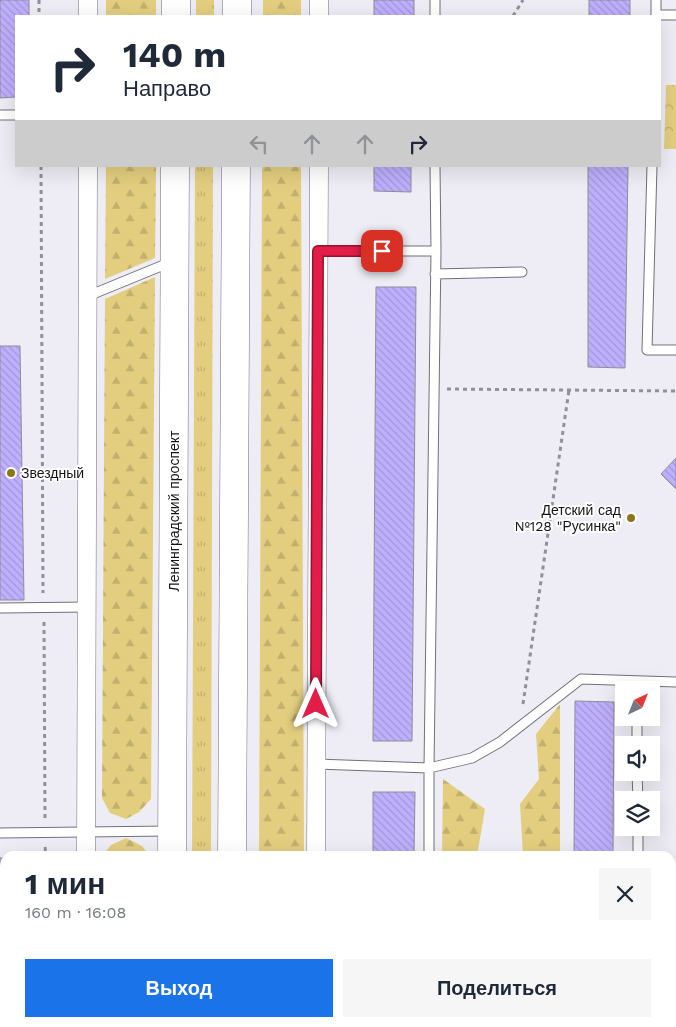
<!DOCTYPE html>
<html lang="ru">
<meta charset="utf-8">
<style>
body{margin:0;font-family:"Work Sans",sans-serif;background:#f6f6f7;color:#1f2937;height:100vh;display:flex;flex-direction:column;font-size:19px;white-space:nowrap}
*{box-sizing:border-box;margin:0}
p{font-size:16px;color:#747a83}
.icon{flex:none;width:28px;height:28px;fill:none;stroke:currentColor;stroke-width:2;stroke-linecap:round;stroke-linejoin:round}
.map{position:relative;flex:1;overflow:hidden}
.sheet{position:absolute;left:0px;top:851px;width:676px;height:176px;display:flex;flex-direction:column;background:#fff;border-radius:15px 15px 0 0;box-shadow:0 5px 20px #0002}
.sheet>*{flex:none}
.top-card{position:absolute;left:15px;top:15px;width:646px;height:152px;border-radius:0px;box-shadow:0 5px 20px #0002;background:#fff;color:#1f2937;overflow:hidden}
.needle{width:32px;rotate:43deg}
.controls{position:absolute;left:615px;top:681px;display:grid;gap:10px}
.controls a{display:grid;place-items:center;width:45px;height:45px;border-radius:0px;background:#fff;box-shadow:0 5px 20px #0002;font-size:25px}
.pin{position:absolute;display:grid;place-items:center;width:42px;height:42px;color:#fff;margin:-21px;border-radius:10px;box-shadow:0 2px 8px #0006}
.me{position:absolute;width:55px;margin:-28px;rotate:0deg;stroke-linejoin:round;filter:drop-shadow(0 0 4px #0008)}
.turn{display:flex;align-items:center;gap:18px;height:105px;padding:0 25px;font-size:22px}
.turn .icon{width:65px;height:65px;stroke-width:2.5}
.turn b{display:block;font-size:35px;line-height:42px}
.lanes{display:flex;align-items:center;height:48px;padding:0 25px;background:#0003;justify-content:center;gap:25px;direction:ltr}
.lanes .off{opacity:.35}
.round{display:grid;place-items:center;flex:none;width:52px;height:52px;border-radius:0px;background:#f6f6f7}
.head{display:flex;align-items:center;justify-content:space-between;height:85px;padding:0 25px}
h1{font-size:30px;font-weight:700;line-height:38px}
.primary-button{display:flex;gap:10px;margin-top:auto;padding:10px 25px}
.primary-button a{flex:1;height:58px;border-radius:0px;background:#1a73e8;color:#fff;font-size:20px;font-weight:700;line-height:58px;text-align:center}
.primary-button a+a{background:#f6f6f7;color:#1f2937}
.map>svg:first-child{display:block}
</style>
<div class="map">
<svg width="676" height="1027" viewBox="0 0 676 1027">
<defs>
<pattern id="grass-tufts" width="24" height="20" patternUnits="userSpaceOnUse" patternTransform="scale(1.25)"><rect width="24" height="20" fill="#e3ce7f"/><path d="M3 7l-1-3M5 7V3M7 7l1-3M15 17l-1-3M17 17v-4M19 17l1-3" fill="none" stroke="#c2b06d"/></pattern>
<pattern id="forest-firs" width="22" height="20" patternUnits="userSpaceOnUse" patternTransform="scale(1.25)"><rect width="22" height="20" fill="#e3ce7f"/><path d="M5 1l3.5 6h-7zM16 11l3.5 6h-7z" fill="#c2b06d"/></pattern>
<pattern id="park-crowns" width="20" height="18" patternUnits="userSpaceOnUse" patternTransform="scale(1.25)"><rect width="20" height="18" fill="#e3ce7f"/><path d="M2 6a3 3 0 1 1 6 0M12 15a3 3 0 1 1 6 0" fill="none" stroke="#c2b06d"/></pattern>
<pattern id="building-back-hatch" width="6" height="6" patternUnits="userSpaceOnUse" patternTransform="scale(1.25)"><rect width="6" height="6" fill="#bfb0fd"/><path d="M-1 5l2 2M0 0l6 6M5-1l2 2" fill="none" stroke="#a396d8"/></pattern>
</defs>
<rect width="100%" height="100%" fill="#eeedf5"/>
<path fill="url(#grass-tufts)" d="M 196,0 L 214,0 L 214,16 L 196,16 Z
M 195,166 L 213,166 L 211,856 L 192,856 Z"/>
<path fill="url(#forest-firs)" d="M 106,0 L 156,0 L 156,16 L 106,16 Z
M 263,0 L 301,0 L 301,16 L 263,16 Z
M 106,166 L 156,166 L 155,258 L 105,279 Z
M 262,166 L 301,166 L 304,856 L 259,856 Z
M 155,277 L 151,799 L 139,812 L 126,819 L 110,813 L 102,798 L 105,299 Z
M 560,704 L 560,856 L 523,856 L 520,804 L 539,779 L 536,734 Z
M 443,779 L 485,809 L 477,856 L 442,856 Z
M 126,838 L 142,846 L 150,856 L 102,856 L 111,845 Z"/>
<path fill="url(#park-crowns)" d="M 666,85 L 676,85 L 676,149 L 664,149 Z"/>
<path fill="url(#building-back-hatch)" stroke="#8e8d95" d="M 0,0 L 29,0 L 29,16 L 16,16 L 16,97 L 0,98 Z
M 374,0 L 414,0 L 414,16 L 374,16 Z
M 589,0 L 630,0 L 630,16 L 589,16 Z
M 374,166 L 411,166 L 411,192 L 374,191 Z
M 588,166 L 628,166 L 625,368 L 588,367 Z
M 376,287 L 416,287 L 412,741 L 373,741 Z
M 0,346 L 20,346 L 24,600 L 0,600 Z
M 676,458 L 676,489 L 661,474 Z
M 575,701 L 614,702 L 613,856 L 574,856 Z
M 373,792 L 415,792 L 414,856 L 373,856 Z
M 0,858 L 5,858 L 5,911 L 0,910 Z
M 372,1022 L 412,1022 L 412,1027 L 372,1027 Z
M 572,1022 L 612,1022 L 612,1027 L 572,1027 Z"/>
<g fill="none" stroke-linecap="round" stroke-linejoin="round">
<defs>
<path id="service" d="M 435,0 L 435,16
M 656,15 L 676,15
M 656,16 L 656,0
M 0,115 L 16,115
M 435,166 L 436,251
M 652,166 L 647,350 L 676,350
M 435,274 L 522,272
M 88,296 L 171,262
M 0,608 L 88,607
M 637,718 L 637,745
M 316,764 L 429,768 L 436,251 L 318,251
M 637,772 L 638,800
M 638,828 L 638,856
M 0,833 L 169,831
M 429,856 L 429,768 L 472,758 L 500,742 L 581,679 L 676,682
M 0,940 L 5,940
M 0,1004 L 5,1004
M 641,1022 L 641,1027
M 428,1027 L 428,1022"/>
<path id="minor" d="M 88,16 L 88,0
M 319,16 L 319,0
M 86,856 L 88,166
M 316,856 L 319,166
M 86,1027 L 86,1022
M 314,1027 L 314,1022"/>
<path id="primary" d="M 176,16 L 176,0
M 237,16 L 237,0
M 172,856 L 175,166
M 232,856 L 236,166
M 170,1027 L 170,1022
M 232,1027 L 232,1022"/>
</defs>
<use href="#service" stroke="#717077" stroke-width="11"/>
<use href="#minor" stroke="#717077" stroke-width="19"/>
<use href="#primary" stroke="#717077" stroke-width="29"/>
<path stroke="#919096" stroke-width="3" stroke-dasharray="4 4" stroke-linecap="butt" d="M 39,0 L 39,16
M 513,16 L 523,0
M 41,166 L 43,593
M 447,389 L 676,391
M 44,622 L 45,818
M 523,704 L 569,390
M 45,847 L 46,856
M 49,1027 L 49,1022"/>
<use href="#service" stroke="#fff" stroke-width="9"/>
<use href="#minor" stroke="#fff" stroke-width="18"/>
<use href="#primary" stroke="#fff" stroke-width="28"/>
</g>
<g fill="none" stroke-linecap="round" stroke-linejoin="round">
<defs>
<path id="route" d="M 316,704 L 318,251 L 382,251"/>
</defs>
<use href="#route" stroke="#92132f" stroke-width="12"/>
<use href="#route" stroke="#e11d48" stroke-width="9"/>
</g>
<g fill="#8b761a" stroke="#fff" stroke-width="2">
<circle cx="11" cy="473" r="5"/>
<circle cx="631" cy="518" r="5"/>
</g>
<g text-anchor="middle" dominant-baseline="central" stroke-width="4" stroke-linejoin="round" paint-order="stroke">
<g font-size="14" fill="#151517" stroke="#fff" text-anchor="start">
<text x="21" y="473">Звездный</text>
<text x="621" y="510" text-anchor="end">Детский сад<tspan x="621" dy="16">№128 "Русинка"</tspan></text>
</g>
<g font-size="14" fill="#151517" stroke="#fff">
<text transform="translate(174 511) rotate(-90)">Ленинградский проспект</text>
</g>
</g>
</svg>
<div class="controls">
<a><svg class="needle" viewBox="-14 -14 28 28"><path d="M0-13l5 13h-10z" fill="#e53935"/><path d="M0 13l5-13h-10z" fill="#747a83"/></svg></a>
<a><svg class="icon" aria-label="sound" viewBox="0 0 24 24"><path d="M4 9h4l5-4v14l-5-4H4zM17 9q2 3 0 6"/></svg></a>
<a><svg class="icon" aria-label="layers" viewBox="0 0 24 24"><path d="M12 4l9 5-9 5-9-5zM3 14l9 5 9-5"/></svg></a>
</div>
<div class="pin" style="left:382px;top:251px;background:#d93025"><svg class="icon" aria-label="arrive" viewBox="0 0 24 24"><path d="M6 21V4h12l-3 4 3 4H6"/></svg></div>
<svg class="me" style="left:316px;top:704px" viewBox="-20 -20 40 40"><path d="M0-17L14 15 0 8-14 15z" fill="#e11d48" stroke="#fff" stroke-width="4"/></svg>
<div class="top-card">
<div class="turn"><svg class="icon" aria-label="right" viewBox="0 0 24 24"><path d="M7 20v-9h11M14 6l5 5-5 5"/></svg><div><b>140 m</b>Направо</div></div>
<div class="lanes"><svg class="icon off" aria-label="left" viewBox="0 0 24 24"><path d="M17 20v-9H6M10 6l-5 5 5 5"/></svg><svg class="icon off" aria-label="ahead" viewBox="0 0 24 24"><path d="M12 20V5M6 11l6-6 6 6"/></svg><svg class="icon off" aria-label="ahead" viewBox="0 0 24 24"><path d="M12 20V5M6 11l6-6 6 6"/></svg><svg class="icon" aria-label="right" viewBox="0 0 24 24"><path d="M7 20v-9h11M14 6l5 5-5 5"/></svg></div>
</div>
<section class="sheet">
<div class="head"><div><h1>1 мин</h1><p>160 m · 16:08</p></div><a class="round"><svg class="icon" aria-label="close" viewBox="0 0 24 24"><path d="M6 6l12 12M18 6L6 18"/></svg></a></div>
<div class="primary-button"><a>Выход</a><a>Поделиться</a></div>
</section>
</div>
